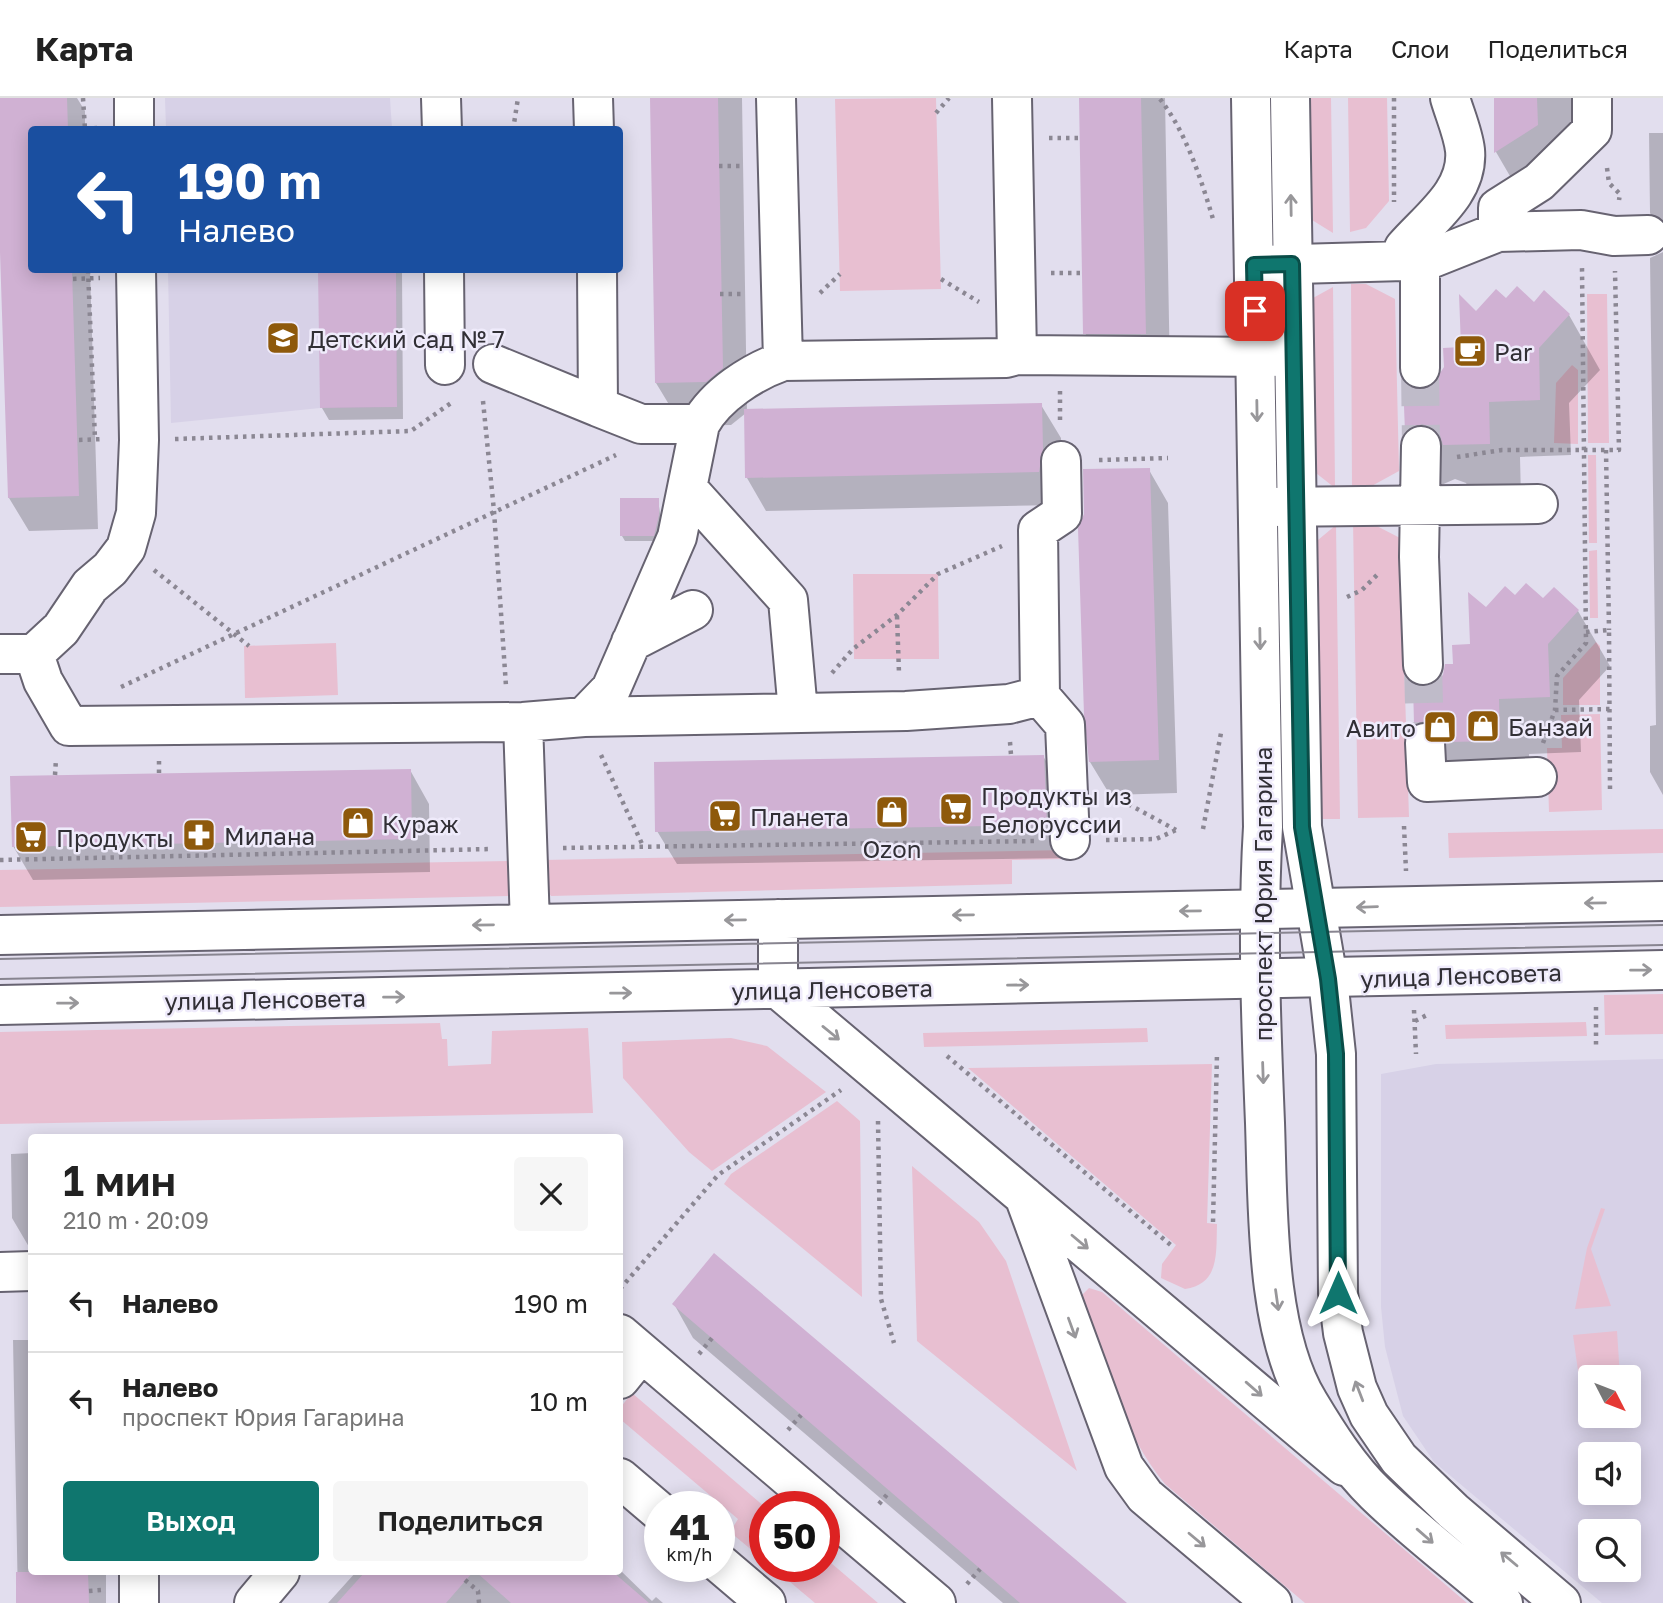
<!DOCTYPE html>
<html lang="ru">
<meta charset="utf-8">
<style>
body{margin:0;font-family:"Golos Text",sans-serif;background:#f6f6f6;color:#222;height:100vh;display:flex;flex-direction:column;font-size:26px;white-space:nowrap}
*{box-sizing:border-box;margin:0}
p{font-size:23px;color:#767676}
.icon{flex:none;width:38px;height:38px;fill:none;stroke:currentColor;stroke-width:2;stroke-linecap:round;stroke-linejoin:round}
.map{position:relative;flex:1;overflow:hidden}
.sheet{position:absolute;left:28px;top:1036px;width:595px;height:441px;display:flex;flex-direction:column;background:#fff;border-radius:7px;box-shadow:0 4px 18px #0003}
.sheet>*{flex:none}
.hud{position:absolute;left:28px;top:28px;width:595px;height:147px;border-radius:7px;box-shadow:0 4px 18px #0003;background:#1a4fa0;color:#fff;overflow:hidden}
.needle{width:46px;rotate:132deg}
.buttons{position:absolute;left:1578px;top:1267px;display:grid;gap:14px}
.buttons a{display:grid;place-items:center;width:63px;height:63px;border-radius:7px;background:#fff;box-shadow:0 4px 18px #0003;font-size:35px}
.speed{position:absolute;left:644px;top:1393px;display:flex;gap:14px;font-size:35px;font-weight:700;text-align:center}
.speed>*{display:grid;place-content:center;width:91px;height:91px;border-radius:50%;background:#fff;box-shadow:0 4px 18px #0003;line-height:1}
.speed small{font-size:18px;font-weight:400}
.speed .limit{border:10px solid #d22;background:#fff;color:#111}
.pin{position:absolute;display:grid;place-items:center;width:60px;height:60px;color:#fff;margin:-30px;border-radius:14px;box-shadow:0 4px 10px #0006}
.me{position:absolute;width:77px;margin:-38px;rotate:0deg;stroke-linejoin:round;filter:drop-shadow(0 0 5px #0008)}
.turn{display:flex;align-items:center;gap:24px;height:147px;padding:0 35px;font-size:32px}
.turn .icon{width:91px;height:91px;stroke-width:2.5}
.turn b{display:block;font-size:49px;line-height:60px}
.round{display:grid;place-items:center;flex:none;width:74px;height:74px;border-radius:7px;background:#f6f6f6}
.summary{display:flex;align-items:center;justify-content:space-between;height:119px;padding:0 35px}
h1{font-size:42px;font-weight:600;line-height:52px}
.primary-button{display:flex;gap:14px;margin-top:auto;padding:14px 35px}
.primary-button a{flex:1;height:80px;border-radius:7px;background:#0f766e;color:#fff;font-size:28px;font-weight:600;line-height:80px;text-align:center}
.primary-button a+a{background:#f6f6f6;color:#222}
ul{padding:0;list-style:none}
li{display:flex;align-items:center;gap:21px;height:98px;padding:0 35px;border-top:2px solid #e0e0e0}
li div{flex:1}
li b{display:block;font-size:26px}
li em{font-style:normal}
header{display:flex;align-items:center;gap:42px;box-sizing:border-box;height:98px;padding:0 35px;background:#fff;border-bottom:2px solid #e0e0e0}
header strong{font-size:33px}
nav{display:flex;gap:38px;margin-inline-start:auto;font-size:24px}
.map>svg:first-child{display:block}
</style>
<header>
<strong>Карта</strong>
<nav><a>Карта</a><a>Слои</a><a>Поделиться</a></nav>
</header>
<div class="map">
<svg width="1663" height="1505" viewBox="0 0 1663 1505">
<rect width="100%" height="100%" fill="#e2deee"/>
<path fill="#d7d1e7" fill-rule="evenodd" d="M 165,0 L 390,0 L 392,31 L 166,31 Z
M 168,172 L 396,172 L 397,309 L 320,310 L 171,325 Z
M 1663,961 L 1663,1505 L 1602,1505 L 1434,1364 L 1403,1318 L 1385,1249 L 1381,1209 L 1381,976 L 1436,966 ZM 1591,1279 L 1629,1279 L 1629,1318 L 1591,1318 ZM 1591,1356 L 1629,1356 L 1629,1395 L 1591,1395 ZM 1591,1433 L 1629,1433 L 1629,1472 L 1591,1472 Z"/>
<path fill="#e8bfd1" d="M 936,0 L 941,191 L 840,193 L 835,1 Z
M 1310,0 L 1331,0 L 1333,135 L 1312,122 Z
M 1348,0 L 1387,0 L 1389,103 L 1366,130 L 1350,134 Z
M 1351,186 L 1366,186 L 1395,201 L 1399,373 L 1368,390 L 1352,391 Z
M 1333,189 L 1335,390 L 1316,375 L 1313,200 Z
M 1587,196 L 1607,196 L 1609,345 L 1588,345 Z
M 1572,267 L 1578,272 L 1578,346 L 1554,345 L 1556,285 Z
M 1588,357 L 1596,357 L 1597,445 L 1589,445 Z
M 1353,423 L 1369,424 L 1400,440 L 1409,719 L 1358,720 Z
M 1336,427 L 1340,721 L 1322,721 L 1318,442 Z
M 1597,452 L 1598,520 L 1590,520 L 1589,453 Z
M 853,476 L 938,476 L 939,561 L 854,561 Z
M 1596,544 L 1600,548 L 1600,607 L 1563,607 L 1563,580 Z
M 336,545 L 338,597 L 245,600 L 244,548 Z
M 1600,616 L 1602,712 L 1549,714 L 1547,650 L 1562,650 L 1561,617 Z
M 1663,731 L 1663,755 L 1449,760 L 1448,735 Z
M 1066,752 L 1066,761 L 1012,762 L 1012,786 L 551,798 L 543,788 L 543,762 Z
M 509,763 L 509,798 L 0,809 L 0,772 Z
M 1663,896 L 1663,936 L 1605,937 L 1604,897 Z
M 1586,924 L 1587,938 L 1446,941 L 1445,927 Z
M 440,925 L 442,941 L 447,941 L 448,968 L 491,966 L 492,933 L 588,930 L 593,1015 L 0,1026 L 0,934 Z
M 1147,930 L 1148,944 L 924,949 L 923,935 Z
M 731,940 L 767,948 L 826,994 L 712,1073 L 689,1054 L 623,980 L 622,944 Z
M 1212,966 L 1207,1125 L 1217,1126 C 1216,1155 1220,1186 1185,1191 L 1161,1180 L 1162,1166 L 1176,1147 L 968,970 Z
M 837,1003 L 860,1023 L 862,1199 L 724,1086 L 731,1076 Z
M 912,1068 L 979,1124 L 1006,1163 L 1077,1373 L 917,1243 Z
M 1601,1110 L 1605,1111 L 1591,1151 L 1611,1208 L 1575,1211 L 1587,1150 Z
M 1089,1190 L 1102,1194 L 1467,1505 L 1305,1505 L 1165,1386 C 1122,1334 1106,1267 1083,1204 L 1081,1198 Z
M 1617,1233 L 1620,1279 L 1591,1279 L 1591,1304 L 1579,1280 L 1573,1237 Z
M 632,1295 L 765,1409 L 765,1463 L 730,1434 L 738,1421 L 620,1321 L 620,1310 Z
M 824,1459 L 878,1505 L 815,1505 L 771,1468 L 824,1468 Z"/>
<path fill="#0003" d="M 0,0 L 77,0 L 85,13 L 85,32 L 32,32 L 32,172 L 90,172 L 98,431 L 29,433 L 9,400 Z
M 651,0 L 742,0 L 747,313 L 1041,307 L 1061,340 L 1062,385 L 1058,407 L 766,413 L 747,380 L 746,315 L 731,327 L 682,328 L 656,285 Z
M 1080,0 L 1165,0 L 1170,279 L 1110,279 L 1085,235 Z
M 1495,0 L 1594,0 L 1521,97 L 1496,54 Z
M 1649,35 L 1663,35 L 1663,138 L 1650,115 Z
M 1663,154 L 1663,697 L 1650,674 L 1650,628 L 1656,627 L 1650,160 Z
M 320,172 L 402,172 L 403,321 L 329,322 L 322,310 Z
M 1506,203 L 1534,206 L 1569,217 L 1600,272 L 1569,305 L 1571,357 L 1520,359 L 1521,401 L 1476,402 L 1466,385 L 1455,381 L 1439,388 L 1407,333 L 1405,286 L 1419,294 L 1433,290 L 1463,251 L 1476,215 Z
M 1149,372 L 1168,405 L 1177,695 L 1110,697 L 1090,664 Z
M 658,401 L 661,423 L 656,443 L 625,443 L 622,438 Z
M 1554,491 L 1578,513 L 1610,568 L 1579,602 L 1581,654 L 1529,656 L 1531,697 L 1448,680 L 1416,626 L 1415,589 L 1425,591 L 1436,587 L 1455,568 L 1472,548 L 1486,511 L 1515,499 L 1543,503 Z
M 1043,658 L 1063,692 L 1066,760 L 677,766 L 657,733 Z
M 410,672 L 429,706 L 430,774 L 33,782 L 13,748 Z
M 32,1055 L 32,1154 L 12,1120 L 11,1056 Z
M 674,1206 L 1125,1505 L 1003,1505 L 693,1240 Z
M 13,1242 L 32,1242 L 32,1474 L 106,1474 L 106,1505 L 18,1505 Z
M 620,1472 L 652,1503 L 656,1499 L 663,1505 L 328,1505 L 356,1474 Z"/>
<path fill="#d0b1d3" d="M 0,0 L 67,0 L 68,32 L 32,32 L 32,172 L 72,172 L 79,398 L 8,400 L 0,154 Z
M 650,0 L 718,0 L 723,270 L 706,284 L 655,285 Z
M 1079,0 L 1141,0 L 1146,236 L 1083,236 Z
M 1494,0 L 1537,0 L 1538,27 L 1494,55 Z
M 318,172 L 396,172 L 397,309 L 320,310 Z
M 1517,188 L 1534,204 L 1544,192 L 1570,216 L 1539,250 L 1540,302 L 1489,304 L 1490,346 L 1443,347 L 1440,337 L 1433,330 L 1422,326 L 1405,334 L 1403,283 L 1419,292 L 1431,289 L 1444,269 L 1443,250 L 1461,249 L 1459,196 L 1476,213 L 1496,191 L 1506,200 Z
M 1042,305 L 1043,351 L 1039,374 L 745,380 L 744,311 Z
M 1150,370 L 1159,662 L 1089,664 L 1084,617 L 1078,430 L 1084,416 L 1083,371 Z
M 620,400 L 659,400 L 659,417 L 654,438 L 620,438 Z
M 1526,485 L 1543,500 L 1554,489 L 1579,512 L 1548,546 L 1550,599 L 1499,601 L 1500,643 L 1447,644 L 1444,634 L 1436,626 L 1425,623 L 1414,626 L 1413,586 L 1424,589 L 1435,585 L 1443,577 L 1445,566 L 1453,566 L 1452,547 L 1470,546 L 1468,494 L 1486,509 L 1505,488 L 1515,497 Z
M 1044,657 L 1047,727 L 655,734 L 654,664 Z
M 411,671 L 412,741 L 12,749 L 10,678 Z
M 714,1155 L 1127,1505 L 1020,1505 L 672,1206 Z
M 16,1474 L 88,1474 L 89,1505 L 16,1505 Z
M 365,1474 L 473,1474 L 446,1505 L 337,1505 Z
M 476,1474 L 613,1474 L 649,1505 L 511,1505 Z"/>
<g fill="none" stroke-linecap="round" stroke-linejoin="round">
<path stroke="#bfbbc9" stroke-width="38" stroke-dasharray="38 19" stroke-linecap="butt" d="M 1420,270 L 1421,348
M 1423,567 L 1425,645"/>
<defs>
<path id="minor" d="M 134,0 L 134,32
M 441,0 L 442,32
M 593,0 L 594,32
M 776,0 L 783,263
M 1012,0 L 1017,257
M 1498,134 L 1498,110 L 1539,84 L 1592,32 L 1592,0
M 1404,163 L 1404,150 C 1429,121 1469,94 1465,52 C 1463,35 1455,17 1450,0
M 1258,167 L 1404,163 L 1420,165 L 1498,134 L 1581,132 L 1614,138 L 1648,137
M 444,172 L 445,267
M 597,172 L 598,309 L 641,326 L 700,326
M 493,266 L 598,309
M 1420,270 L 1420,165
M 1421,348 L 1419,459 L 1423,567
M 1061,363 L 1062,416 L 1038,432 L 1040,598 L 1009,606 L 906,613 L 584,619 L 611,591 L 677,439 L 700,326 C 716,297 752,274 783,263 L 1006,260 L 1017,257 L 1288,259
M 687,390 L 788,502 L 798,614
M 1264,409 L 1538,406
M 631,544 L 693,512
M 0,556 L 34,556 L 43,583 L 69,628 L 523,624 L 584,619
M 34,556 L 61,531 L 90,488 L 110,471 L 126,450 L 136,415 L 139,342 L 136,172
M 1040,598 L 1065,627 L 1070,742
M 523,624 L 530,826
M 1425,645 L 1427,684 L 1537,679
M 778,821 L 778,891
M 0,837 L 1663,803
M 778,891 L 1344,1368
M 0,907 L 1663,872
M 1024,1098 L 1124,1369 L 1145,1398 L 1272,1505
M 0,1174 L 32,1173
M 620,1236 L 823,1409
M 620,1281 L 641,1255
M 620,1380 L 660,1414
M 824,1410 L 936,1505
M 719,1465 L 766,1505
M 139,1474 L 139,1505
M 254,1505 L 280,1474"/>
<path id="major" d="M 1251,0 L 1263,729 C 1257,828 1261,926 1265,1025 C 1268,1108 1265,1234 1309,1305 C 1327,1335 1349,1370 1375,1395 C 1415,1434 1461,1468 1503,1505
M 1290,0 L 1302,729 L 1328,881 L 1336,956 L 1338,1195 L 1343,1235 L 1357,1290 L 1369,1317 L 1399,1361 L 1453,1413 L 1561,1505"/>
</defs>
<use href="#minor" stroke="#676371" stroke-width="42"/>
<use href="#major" stroke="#676371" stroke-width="42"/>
<path stroke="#8b8793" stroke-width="4.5" stroke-dasharray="3.5 5" stroke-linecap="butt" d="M 83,0 L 85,31
M 1394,0 L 1394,104
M 1160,1 C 1186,34 1201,81 1213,121
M 936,15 L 949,0
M 68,31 L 98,30
M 513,32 L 518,0
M 1049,40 L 1079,40
M 719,68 L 742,68
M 1607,70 L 1609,85 L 1620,96 L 1619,102
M 88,172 L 95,341
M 1051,175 L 1082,175
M 73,181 L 100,180
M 941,181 L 979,204
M 820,195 L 840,176
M 720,196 L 744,196
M 1060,293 L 1060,326
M 483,303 L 494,413 L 506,588
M 175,341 L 411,333 L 451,305
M 79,342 L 103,341
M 1606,352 L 1609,532
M 1457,359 L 1502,352 L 1619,352 L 1615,173
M 1099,362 L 1168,360
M 154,472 L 249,548
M 1347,499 L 1362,492 L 1380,474
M 897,518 L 899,575
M 1586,534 L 1609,532 L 1610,691
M 832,575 L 853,551 L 897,517 L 938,476 L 1002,448
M 121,589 L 616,357
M 1555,612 L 1610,611
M 1010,644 L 1011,657
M 1543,645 L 1555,612 L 1557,578 L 1586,545 L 1582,170
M 601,657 L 643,748
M 159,663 L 159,676
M 55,677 L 56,661
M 1106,694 L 1176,732
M 1404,728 L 1406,773
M 1203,731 L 1221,635
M 1106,742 L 1156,741 L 1176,732
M 563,750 L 1034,743
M 0,762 L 492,751
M 1596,909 L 1596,950
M 1414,912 L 1416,956
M 1415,923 L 1429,916
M 947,958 L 1173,1149
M 878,1023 L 881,1201 L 894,1245
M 1213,1124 L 1217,955
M 620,1191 L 718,1077 L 841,992
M 699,1256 L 712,1240
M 788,1332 L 801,1317
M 879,1406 L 890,1393
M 465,1482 L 478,1493 L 479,1505
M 967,1486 L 980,1471
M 89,1493 L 102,1492"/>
<use href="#minor" stroke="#fff" stroke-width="38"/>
<use href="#major" stroke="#fff" stroke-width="38"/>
<path stroke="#888590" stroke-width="2" d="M 0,861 L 1663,827
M 0,881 L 1663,847"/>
</g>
<defs><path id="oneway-shaft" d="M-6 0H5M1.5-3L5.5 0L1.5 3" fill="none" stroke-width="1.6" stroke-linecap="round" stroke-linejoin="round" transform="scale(1.75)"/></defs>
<g stroke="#98979a">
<use href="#oneway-shaft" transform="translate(1291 107) rotate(-91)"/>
<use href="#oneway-shaft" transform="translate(1257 313) rotate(89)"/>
<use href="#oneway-shaft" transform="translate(1260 541) rotate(89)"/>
<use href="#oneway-shaft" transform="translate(1595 805) rotate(179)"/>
<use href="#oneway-shaft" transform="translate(1367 809) rotate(178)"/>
<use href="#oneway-shaft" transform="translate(1190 813) rotate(179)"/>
<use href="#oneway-shaft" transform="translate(963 817) rotate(179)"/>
<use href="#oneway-shaft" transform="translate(735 822) rotate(179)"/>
<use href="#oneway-shaft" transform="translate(483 827) rotate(179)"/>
<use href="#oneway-shaft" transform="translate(1641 872) rotate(-1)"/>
<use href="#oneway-shaft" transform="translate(1018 887) rotate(-1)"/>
<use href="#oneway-shaft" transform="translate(621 895) rotate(-1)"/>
<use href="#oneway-shaft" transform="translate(394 899) rotate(-1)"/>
<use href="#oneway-shaft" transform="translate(68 905) rotate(-1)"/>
<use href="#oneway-shaft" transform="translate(831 935) rotate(39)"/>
<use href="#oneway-shaft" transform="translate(1263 975) rotate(88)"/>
<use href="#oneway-shaft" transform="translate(1080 1144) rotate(40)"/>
<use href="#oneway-shaft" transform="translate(1277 1202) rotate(82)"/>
<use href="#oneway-shaft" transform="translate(1072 1230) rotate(70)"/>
<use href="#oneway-shaft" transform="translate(1254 1291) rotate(41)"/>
<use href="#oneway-shaft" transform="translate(1359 1293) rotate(-111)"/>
<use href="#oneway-shaft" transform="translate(1425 1438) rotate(41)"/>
<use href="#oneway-shaft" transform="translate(1197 1442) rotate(40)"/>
<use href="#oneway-shaft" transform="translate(1509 1461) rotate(-140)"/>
</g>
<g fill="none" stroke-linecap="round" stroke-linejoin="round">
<defs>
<path id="route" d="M 1255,213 L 1254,167 L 1292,166 L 1302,729 L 1328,881 L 1336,956 L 1338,1195"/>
</defs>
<use href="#route" stroke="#0a4d48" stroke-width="18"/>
<use href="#route" stroke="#0f766e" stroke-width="12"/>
</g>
<defs>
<symbol id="school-square" viewBox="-11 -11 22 22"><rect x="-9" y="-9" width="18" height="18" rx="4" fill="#8e590b" stroke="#efebfb"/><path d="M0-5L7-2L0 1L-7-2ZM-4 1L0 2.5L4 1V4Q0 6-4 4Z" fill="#fff"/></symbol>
<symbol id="cafe-square" viewBox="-11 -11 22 22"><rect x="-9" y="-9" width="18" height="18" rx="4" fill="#8e590b" stroke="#efebfb"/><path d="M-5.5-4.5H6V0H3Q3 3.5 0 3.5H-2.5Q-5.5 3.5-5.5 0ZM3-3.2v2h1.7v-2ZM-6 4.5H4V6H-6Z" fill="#fff"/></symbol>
<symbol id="shop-square" viewBox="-11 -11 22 22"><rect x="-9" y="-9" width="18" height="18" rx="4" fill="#8e590b" stroke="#efebfb"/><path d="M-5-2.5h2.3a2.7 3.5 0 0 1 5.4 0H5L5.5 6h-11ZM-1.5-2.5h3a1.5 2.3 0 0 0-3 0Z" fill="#fff"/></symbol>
<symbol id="supermarket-square" viewBox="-11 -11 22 22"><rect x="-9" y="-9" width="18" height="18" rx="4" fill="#8e590b" stroke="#efebfb"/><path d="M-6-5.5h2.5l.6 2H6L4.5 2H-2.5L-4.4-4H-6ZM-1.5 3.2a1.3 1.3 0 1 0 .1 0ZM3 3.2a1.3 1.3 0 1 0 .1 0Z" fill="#fff"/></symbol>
<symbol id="pharmacy-square" viewBox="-11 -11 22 22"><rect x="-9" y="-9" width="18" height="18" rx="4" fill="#8e590b" stroke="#efebfb"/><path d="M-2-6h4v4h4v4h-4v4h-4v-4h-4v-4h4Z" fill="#fff"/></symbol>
</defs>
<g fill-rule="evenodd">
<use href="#school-square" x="264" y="221" width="38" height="38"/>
<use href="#cafe-square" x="1451" y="234" width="38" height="38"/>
<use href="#shop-square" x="1464" y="609" width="38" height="38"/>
<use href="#shop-square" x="1421" y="610" width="38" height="38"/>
<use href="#supermarket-square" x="937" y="692" width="38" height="38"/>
<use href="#shop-square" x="873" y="695" width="38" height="38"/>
<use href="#supermarket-square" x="706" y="699" width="38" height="38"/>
<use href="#shop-square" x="339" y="706" width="38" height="38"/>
<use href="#pharmacy-square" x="180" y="718" width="38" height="38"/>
<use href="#supermarket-square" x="12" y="720" width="38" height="38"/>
</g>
<g text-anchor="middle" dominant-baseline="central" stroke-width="5" stroke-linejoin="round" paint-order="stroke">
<g font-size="24" fill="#312f35" stroke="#efebfb" text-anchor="start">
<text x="308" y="240">Детский сад № 7</text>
<text x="1494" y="253">Par</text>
<text x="1508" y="628">Банзай</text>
<text x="1416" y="629" text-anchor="end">Авито</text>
<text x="981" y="697">Продукты из<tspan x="981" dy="28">Белоруссии</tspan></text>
<text x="750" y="718">Планета</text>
<text x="382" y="725">Кураж</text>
<text x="224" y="737">Милана</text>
<text x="56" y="739">Продукты</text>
<text x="892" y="750" text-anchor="middle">Ozon</text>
</g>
<g font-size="24" fill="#312f35" stroke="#efebfb">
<text transform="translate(1262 796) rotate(-90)">проспект Юрия Гагарина</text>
<text transform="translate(1461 877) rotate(-2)">улица Ленсовета</text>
<text transform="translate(832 891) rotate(-1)">улица Ленсовета</text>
<text transform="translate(265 901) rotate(-1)">улица Ленсовета</text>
</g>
</g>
</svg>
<div class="buttons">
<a><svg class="needle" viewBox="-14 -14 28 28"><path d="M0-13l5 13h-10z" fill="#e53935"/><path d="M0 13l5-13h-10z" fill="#767676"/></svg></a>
<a><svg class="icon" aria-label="sound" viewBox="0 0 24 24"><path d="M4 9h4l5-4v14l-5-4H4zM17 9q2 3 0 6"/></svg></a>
<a><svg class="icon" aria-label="search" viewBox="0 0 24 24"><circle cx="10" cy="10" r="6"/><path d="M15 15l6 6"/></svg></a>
</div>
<div class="speed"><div>41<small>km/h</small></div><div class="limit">50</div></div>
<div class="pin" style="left:1255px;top:213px;background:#d93025"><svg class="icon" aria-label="arrive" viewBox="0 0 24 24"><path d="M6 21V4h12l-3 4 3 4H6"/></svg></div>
<svg class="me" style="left:1338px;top:1195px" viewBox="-20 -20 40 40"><path d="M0-17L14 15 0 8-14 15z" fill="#0f766e" stroke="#fff" stroke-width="4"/></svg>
<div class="hud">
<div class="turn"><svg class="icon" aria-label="left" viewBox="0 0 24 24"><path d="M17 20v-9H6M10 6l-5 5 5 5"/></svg><div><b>190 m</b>Налево</div></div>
</div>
<section class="sheet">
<div class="summary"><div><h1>1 мин</h1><p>210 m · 20:09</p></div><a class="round"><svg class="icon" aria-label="close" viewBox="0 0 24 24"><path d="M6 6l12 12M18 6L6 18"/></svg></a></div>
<ul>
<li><svg class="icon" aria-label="left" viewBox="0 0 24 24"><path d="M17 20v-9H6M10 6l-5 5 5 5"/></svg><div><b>Налево</b></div><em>190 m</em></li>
<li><svg class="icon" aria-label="left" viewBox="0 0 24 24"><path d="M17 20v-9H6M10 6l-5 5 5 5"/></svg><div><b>Налево</b><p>проспект Юрия Гагарина</p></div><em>10 m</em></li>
</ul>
<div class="primary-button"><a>Выход</a><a>Поделиться</a></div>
</section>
</div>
